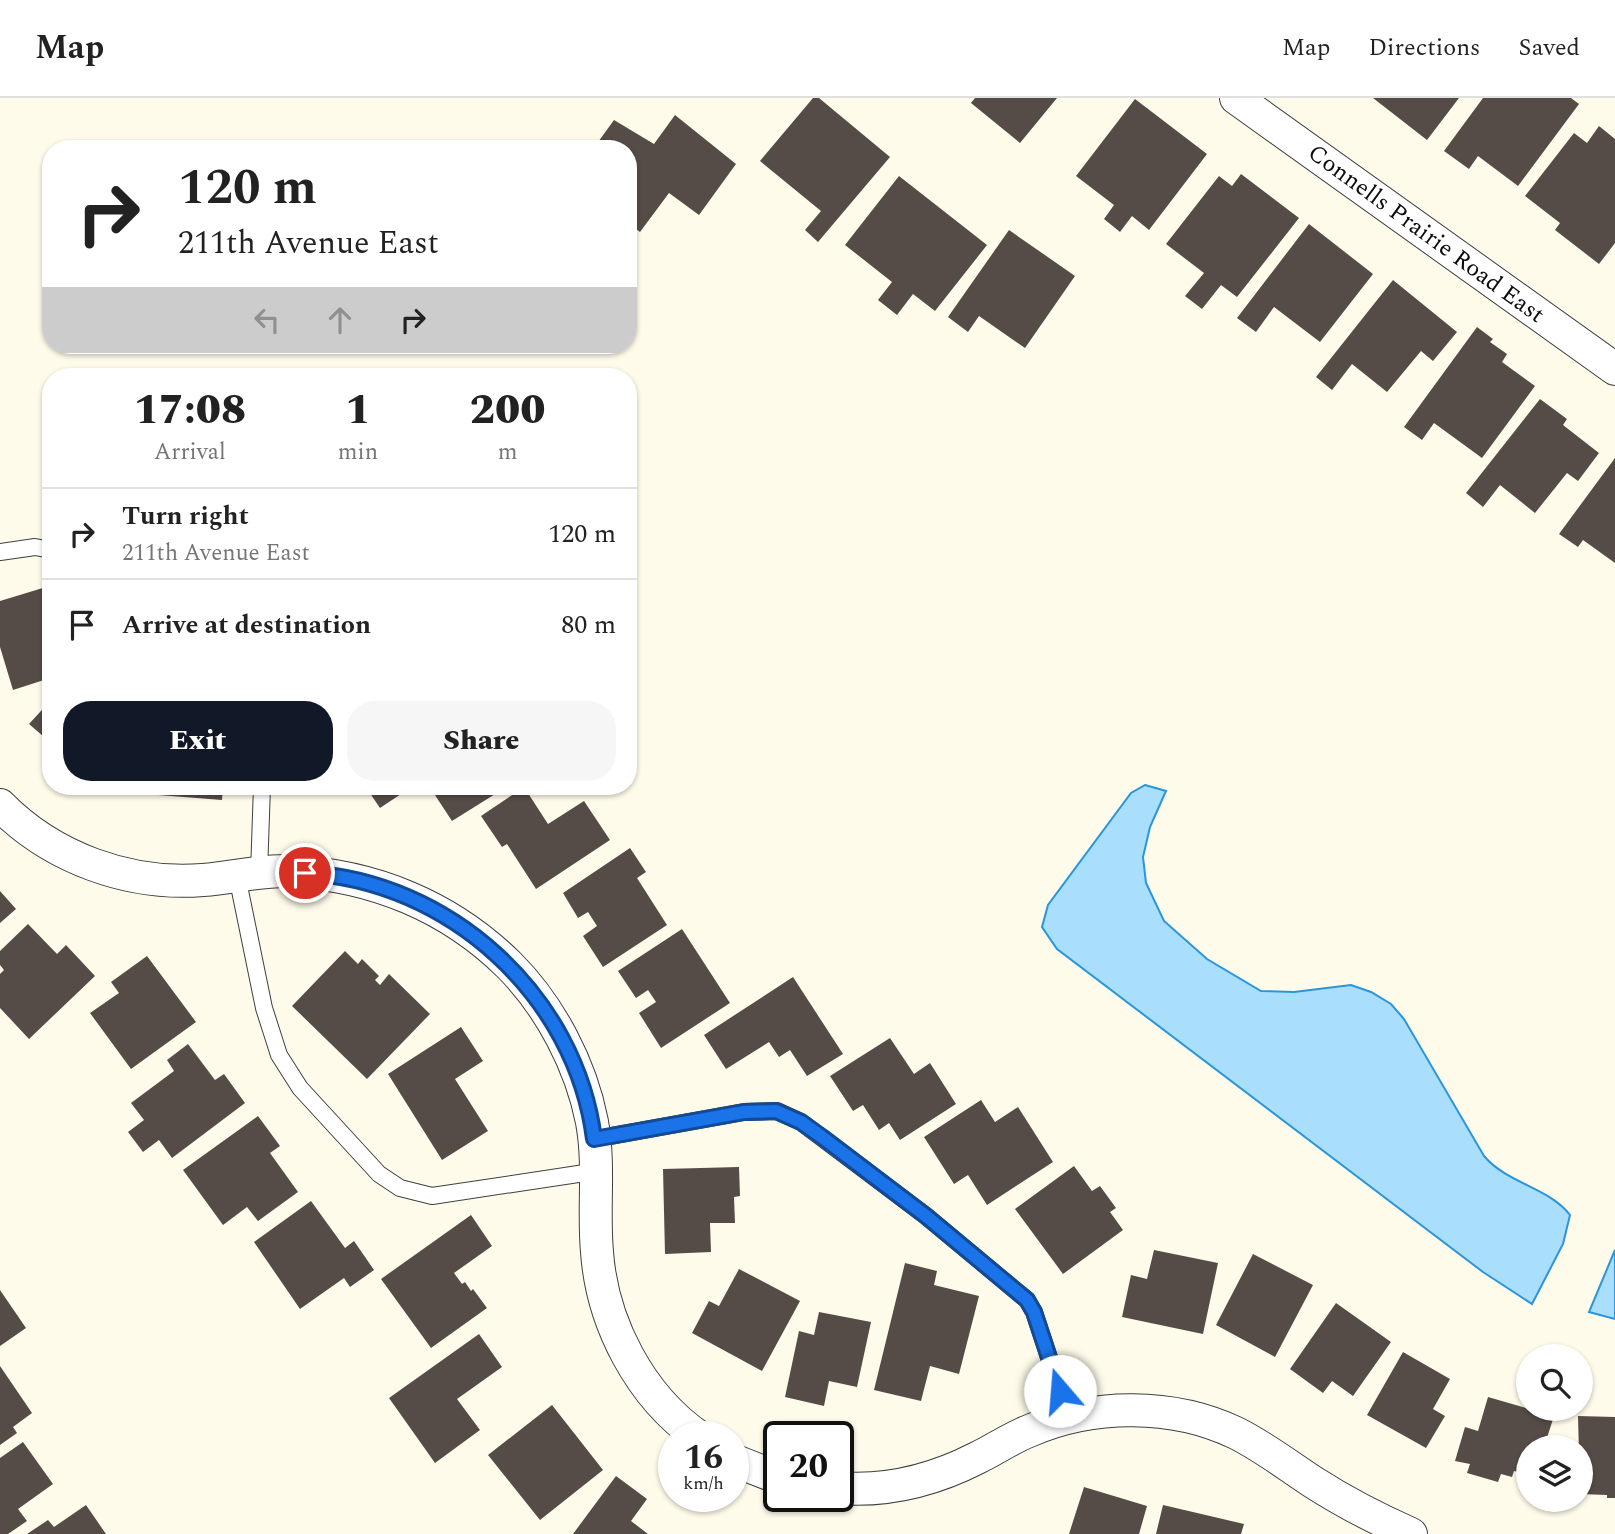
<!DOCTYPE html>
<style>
body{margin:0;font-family:Spectral,serif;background:#f6f6f6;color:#222;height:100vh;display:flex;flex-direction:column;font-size:26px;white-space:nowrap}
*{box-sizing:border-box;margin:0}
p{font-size:23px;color:#767676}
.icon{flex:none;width:38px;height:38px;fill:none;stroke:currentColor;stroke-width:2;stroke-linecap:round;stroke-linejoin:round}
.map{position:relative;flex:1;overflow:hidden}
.sheet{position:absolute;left:42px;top:270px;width:595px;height:427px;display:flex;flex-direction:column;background:#fff;border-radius:28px;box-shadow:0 2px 5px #0004}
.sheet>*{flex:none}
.top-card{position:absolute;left:42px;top:42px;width:595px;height:214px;border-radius:28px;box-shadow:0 2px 5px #0004;background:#fff;color:#222;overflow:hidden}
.tools{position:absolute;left:1516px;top:1246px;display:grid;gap:14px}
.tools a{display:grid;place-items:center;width:77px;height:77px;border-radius:50%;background:#fff;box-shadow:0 2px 5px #0004;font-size:35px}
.speed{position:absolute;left:658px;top:1323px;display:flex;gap:14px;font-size:35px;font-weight:700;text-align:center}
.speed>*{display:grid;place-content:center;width:91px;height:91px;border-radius:50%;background:#fff;box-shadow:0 2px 5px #0004;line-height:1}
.speed small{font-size:18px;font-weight:400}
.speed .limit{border:4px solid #111;border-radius:10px;background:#fff;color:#111}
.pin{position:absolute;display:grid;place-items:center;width:60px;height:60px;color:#fff;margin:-30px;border:4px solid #fff;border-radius:50%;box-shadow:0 2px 7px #0007}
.me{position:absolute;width:77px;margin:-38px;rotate:342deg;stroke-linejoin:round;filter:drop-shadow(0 0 5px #0008)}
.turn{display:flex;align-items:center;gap:24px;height:147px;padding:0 21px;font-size:32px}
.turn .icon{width:91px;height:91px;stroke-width:2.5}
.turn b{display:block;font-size:49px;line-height:60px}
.lanes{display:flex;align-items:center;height:66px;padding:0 21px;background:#0003;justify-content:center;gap:35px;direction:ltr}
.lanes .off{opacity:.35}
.eta{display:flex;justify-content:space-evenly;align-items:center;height:119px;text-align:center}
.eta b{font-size:42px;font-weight:800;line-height:49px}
.action{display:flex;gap:14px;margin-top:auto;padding:14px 21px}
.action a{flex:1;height:80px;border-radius:28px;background:#111827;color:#fff;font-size:28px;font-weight:800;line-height:80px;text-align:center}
.action a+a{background:#f6f6f6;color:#222}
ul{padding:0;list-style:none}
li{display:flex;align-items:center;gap:21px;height:91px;padding:0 21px;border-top:2px solid #e0e0e0}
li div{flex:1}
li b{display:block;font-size:26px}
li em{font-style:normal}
header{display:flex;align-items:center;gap:42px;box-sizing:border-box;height:98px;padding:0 35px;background:#fff;border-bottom:2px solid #e0e0e0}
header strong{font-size:33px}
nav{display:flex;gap:38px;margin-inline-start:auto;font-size:24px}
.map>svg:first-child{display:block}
</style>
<header>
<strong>Map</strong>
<nav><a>Map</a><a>Directions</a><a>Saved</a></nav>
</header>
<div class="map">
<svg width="1615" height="1436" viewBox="0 0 1615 1436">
<rect width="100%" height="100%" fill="#fffbea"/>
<path fill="#a9defc" stroke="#2995da" stroke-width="2" d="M 1145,687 L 1166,693 L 1150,729 L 1143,759 L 1146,785 L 1164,823 L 1207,861 L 1261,893 L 1294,894 L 1351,887 L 1371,894 L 1391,906 L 1404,921 L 1484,1058 C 1508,1086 1548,1089 1570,1117 L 1563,1146 L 1532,1206 L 1483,1174 L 1057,851 L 1042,829 L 1048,807 L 1131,695 Z
M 1615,1152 L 1615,1221 L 1589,1214 Z"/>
<path fill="#554c47" d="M 813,0 L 819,0 L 890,59 L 818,144 L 805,132 L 821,113 L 760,63 Z
M 975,0 L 1057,0 L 1020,45 L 971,5 Z
M 1373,0 L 1459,0 L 1427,42 Z
M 1483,0 L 1571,0 L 1579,6 L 1518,88 L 1478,58 L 1469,71 L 1444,53 Z
M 1135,1 L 1207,56 L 1149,132 L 1132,118 L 1120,134 L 1104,121 L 1114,107 L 1076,78 Z
M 675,17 L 736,66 L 699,117 L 669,95 L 640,134 L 628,125 L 628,51 L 593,51 L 614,22 L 654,46 Z
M 1599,28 L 1615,41 L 1615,145 L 1599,166 L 1555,132 L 1560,125 L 1525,98 L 1574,35 L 1587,45 Z
M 1241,76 L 1299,120 L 1237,199 L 1221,187 L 1202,211 L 1185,198 L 1204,175 L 1166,146 L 1219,78 L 1232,88 Z
M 899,78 L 987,147 L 935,213 L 913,196 L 897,217 L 878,202 L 892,184 L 845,147 Z
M 1309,126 L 1373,176 L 1320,244 L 1274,209 L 1256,234 L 1237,220 Z
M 1009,132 L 1075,178 L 1025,250 L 979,218 L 968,234 L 948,219 Z
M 1393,182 L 1457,234 L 1433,263 L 1421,253 L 1387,294 L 1352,266 L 1332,292 L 1316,279 Z
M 1477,229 L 1493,241 L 1490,244 L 1507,256 L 1502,264 L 1535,288 L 1482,360 L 1434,325 L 1422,342 L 1404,329 Z
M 1540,301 L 1567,321 L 1563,327 L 1599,355 L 1578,383 L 1567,375 L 1535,415 L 1500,387 L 1483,409 L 1466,395 Z
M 1615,360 L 1615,465 L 1583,442 L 1578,449 L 1559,436 Z
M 46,489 L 51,503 L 51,570 L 42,573 L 44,582 L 13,592 L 0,549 L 0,503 Z
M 51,602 L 51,645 L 29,626 Z
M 134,688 L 223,688 L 222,702 L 133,695 Z
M 365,688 L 413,688 L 380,710 Z
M 429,688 L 508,688 L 452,723 Z
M 524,689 L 548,726 L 584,703 L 610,742 L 536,791 L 507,746 L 502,749 L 481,718 Z
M 630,750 L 646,774 L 637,780 L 667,827 L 603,869 L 583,838 L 597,828 L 588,814 L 578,820 L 563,795 Z
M 0,793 L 16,811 L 0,825 Z
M 28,826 L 57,856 L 66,847 L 95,878 L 29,941 L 0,910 L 0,876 L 4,872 L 0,867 L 0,853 Z
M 682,831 L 730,905 L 661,950 L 639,915 L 656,904 L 648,892 L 636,900 L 618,873 Z
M 345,853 L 358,866 L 362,861 L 379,878 L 375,882 L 380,887 L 389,876 L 430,916 L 367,981 L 292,908 Z
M 147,858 L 196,924 L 131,971 L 90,915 L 119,895 L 111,884 Z
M 793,879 L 843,956 L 807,978 L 790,952 L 779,959 L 769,944 L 726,971 L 704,937 Z
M 461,929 L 483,963 L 455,981 L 488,1033 L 442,1062 L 388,976 Z
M 890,940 L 914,976 L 930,965 L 956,1006 L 900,1042 L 889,1025 L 879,1032 L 863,1007 L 853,1013 L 830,978 Z
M 188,946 L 215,982 L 224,976 L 245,1005 L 172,1060 L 159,1042 L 143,1054 L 128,1034 L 144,1022 L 131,1005 L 174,973 L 167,962 Z
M 981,1002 L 995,1024 L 1018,1009 L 1053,1064 L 987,1107 L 968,1077 L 954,1086 L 924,1039 Z
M 258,1018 L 280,1048 L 270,1055 L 298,1094 L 258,1123 L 247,1109 L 223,1127 L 183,1072 Z
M 1074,1068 L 1092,1093 L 1100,1088 L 1116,1110 L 1110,1114 L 1123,1132 L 1063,1176 L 1015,1111 Z
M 739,1069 L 740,1098 L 734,1099 L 735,1125 L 710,1125 L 711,1154 L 665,1156 L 663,1071 Z
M 311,1103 L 345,1150 L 354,1143 L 374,1172 L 350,1189 L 344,1180 L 300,1211 L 254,1144 Z
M 471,1117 L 492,1148 L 454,1175 L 462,1186 L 465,1184 L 471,1193 L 473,1191 L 487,1210 L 431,1250 L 381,1181 Z
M 1154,1152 L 1218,1165 L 1203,1236 L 1122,1219 L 1131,1177 L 1147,1181 Z
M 1253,1156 L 1313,1187 L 1275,1259 L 1216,1227 Z
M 905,1165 L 937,1173 L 934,1187 L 979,1198 L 959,1276 L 930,1268 L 921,1303 L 874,1292 Z
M 739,1171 L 800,1203 L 762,1273 L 692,1235 L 709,1203 L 719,1208 Z
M 0,1192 L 26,1230 L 0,1248 Z
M 1336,1205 L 1391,1244 L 1353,1298 L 1332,1283 L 1323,1295 L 1290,1271 Z
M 819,1214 L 871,1224 L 857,1289 L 829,1283 L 824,1308 L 785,1299 L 799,1233 L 814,1237 Z
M 479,1236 L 502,1269 L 457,1301 L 480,1332 L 435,1365 L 389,1300 Z
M 1403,1254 L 1450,1281 L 1433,1311 L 1445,1318 L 1426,1350 L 1367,1317 Z
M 0,1268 L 32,1315 L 13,1329 L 17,1335 L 0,1347 Z
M 1488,1299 L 1554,1318 L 1544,1349 L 1528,1349 L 1528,1377 L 1514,1373 L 1512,1379 L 1501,1376 L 1498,1384 L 1467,1375 L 1470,1366 L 1455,1363 L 1465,1329 L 1478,1333 Z
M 552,1307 L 603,1372 L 540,1422 L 488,1357 Z
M 1578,1318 L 1615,1319 L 1615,1400 L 1607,1400 L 1607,1397 L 1580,1396 Z
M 23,1344 L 53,1386 L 18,1411 L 27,1423 L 8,1436 L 0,1436 L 0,1360 Z
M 616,1378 L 647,1401 L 631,1423 L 648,1436 L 573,1436 Z
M 1084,1389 L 1147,1408 L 1139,1436 L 1069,1436 Z
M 86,1407 L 106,1436 L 27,1436 L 48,1422 L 54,1429 Z
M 1163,1407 L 1244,1426 L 1241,1436 L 1156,1436 Z"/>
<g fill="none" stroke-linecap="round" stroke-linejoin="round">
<defs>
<path id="lane" d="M 0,454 L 35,449 L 51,452
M 259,775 L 262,688
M 237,778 L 264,910 L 279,957 L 300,990 L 379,1076 L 400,1090 L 432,1098 L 598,1073
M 594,1041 L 744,1014 L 777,1013 L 801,1024 L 926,1118 L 1027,1202 L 1034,1214 L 1069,1320"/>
<path id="street" d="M 1236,0 L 1615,271
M 0,707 C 52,760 129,788 203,782 C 232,780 260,772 289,773 C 373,777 449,808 509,867 C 550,908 581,967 592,1024 C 600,1068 593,1111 597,1154 C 602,1225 640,1298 699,1339
M 733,1362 L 779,1380
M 838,1390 C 887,1394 934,1382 977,1360 C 994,1352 1011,1340 1029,1333 C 1093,1305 1173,1305 1236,1335 C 1264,1349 1287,1367 1313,1384 C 1344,1404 1377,1421 1411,1436"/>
</defs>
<use href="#lane" stroke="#3f3f3f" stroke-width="18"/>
<use href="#street" stroke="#3f3f3f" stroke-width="34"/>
<use href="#lane" stroke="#fff" stroke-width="16"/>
<use href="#street" stroke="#fff" stroke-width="32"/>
</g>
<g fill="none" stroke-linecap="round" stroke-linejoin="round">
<defs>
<path id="route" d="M 305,775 C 448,782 576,897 594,1041 L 744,1014 L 776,1013 L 801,1024 L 822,1039 L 926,1118 L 1027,1202 L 1034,1214 L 1060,1293"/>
</defs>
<use href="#route" stroke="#114b97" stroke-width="18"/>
<use href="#route" stroke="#1a73e8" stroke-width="12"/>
</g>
<g text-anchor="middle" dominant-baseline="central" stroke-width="7" stroke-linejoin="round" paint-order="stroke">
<g font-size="24" fill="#0c0c0c" stroke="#fff">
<text transform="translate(1426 136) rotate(36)">Connells Prairie Road East</text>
</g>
</g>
</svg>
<div class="tools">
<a><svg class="icon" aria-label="search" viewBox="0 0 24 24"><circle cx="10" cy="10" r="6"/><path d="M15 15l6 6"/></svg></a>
<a><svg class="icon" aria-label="layers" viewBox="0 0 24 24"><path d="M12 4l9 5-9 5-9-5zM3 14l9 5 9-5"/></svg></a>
</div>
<div class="speed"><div>16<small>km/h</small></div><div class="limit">20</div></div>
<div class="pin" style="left:305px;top:775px;background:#d93025"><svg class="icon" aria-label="arrive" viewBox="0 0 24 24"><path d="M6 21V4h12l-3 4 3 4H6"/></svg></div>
<svg class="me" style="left:1060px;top:1293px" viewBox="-20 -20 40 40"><circle r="19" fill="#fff"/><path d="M0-13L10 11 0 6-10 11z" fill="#1a73e8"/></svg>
<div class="top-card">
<div class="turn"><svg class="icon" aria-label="right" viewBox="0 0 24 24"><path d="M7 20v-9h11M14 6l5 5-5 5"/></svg><div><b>120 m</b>211th Avenue East</div></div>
<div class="lanes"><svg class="icon off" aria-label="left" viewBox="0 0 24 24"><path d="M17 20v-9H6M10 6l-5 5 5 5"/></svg><svg class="icon off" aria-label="ahead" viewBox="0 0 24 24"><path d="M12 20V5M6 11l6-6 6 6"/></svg><svg class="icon" aria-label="right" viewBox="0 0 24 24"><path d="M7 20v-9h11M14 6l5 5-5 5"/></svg></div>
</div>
<section class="sheet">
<div class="eta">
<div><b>17:08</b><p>Arrival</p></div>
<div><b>1</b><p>min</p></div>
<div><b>200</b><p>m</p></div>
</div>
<ul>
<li><svg class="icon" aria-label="right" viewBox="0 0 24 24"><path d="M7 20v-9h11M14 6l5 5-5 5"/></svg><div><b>Turn right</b><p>211th Avenue East</p></div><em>120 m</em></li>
<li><svg class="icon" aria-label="arrive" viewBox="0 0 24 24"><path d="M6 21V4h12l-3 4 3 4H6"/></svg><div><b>Arrive at destination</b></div><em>80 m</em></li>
</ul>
<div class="action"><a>Exit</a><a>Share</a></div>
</section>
</div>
